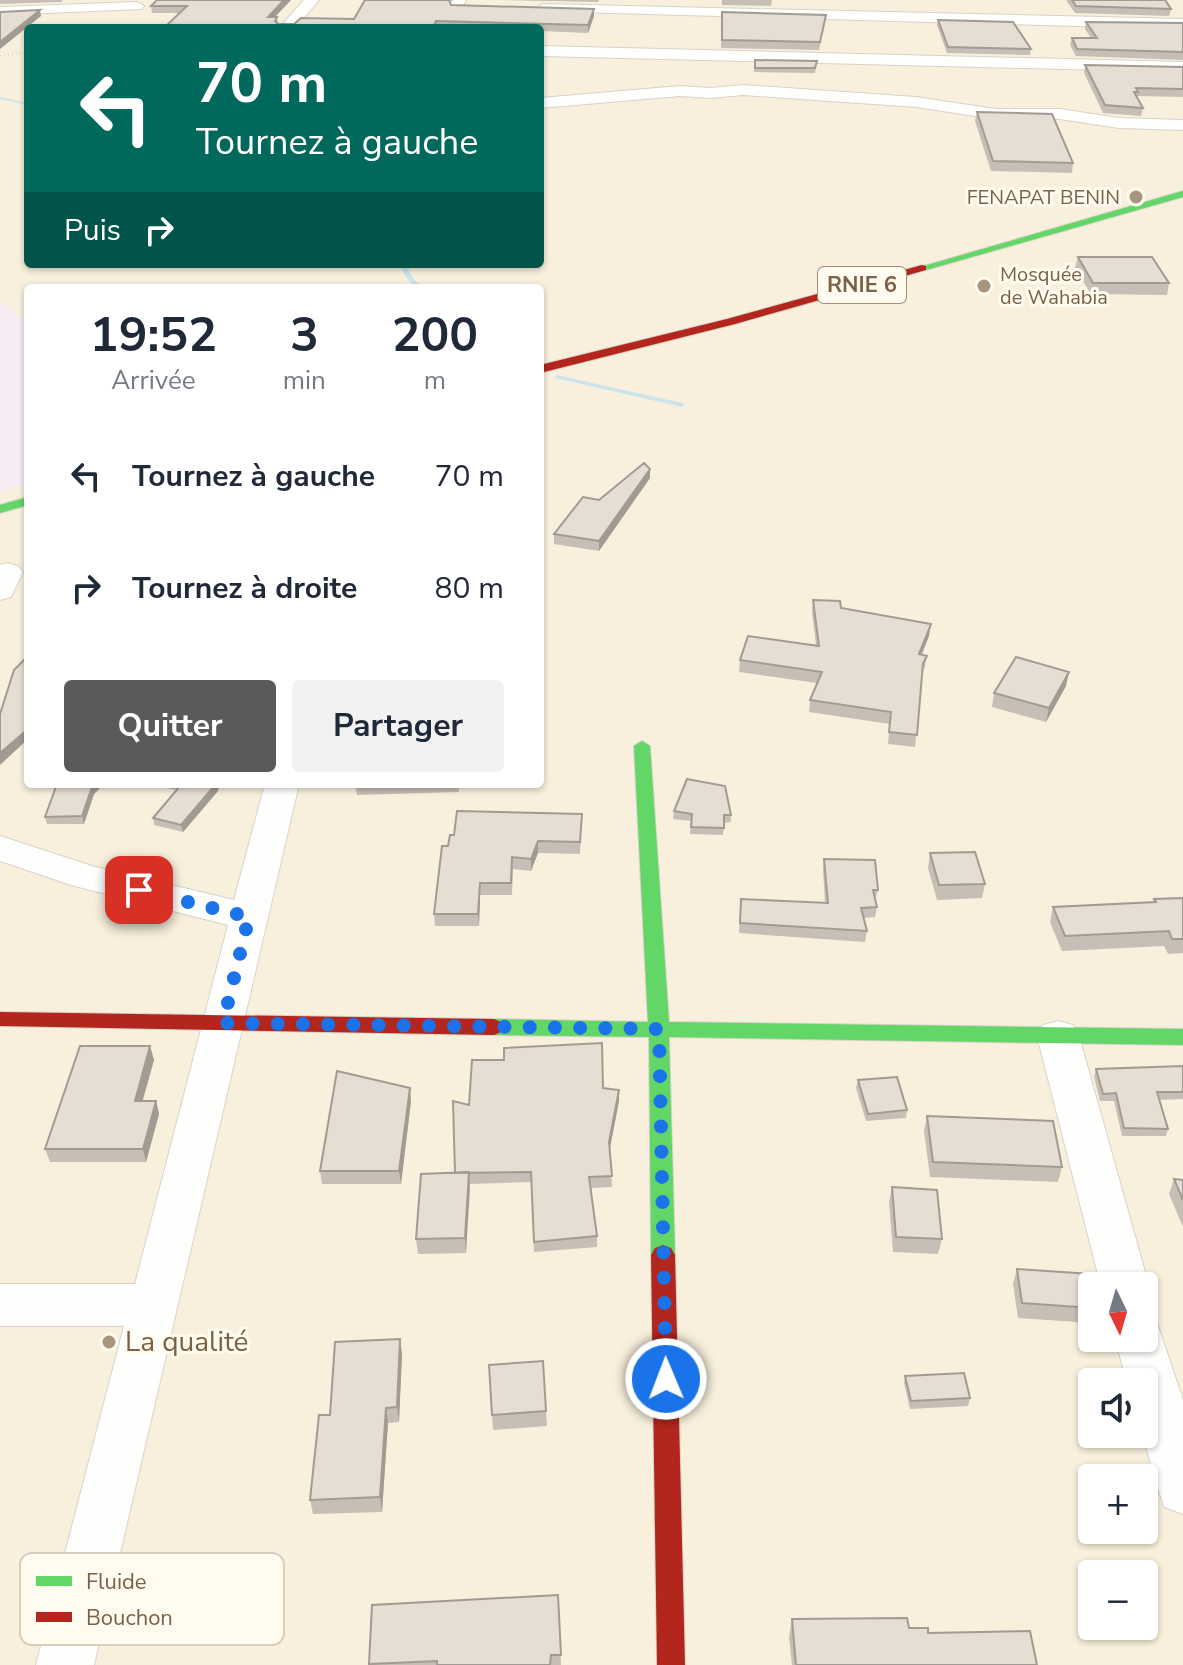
<!DOCTYPE html>
<html lang="fr">
<meta charset="utf-8">
<style>
body{margin:0;font-family:"Nunito Sans",sans-serif;background:#f2f2f3;color:#1f2937;height:100vh;display:flex;flex-direction:column;font-size:30px;white-space:nowrap}
*{box-sizing:border-box;margin:0}
p{font-size:26px;color:#747a83}
.icon{flex:none;width:44px;height:44px;fill:none;stroke:currentColor;stroke-width:2;stroke-linecap:round;stroke-linejoin:round}
.map{position:relative;flex:1;overflow:hidden}
.side{position:absolute;left:24px;top:284px;width:520px;height:504px;display:flex;flex-direction:column;background:#fff;border-radius:8px;box-shadow:0 2px 6px #0004}
.side>*{flex:none}
.hud{position:absolute;left:24px;top:24px;width:520px;height:244px;border-radius:8px;box-shadow:0 2px 6px #0004;background:#00695c;color:#fff;overflow:hidden}
.needle{width:52px;rotate:175deg}
.fabs{position:absolute;left:1078px;top:1272px;display:grid;gap:16px}
.fabs a{display:grid;place-items:center;width:80px;height:80px;border-radius:8px;background:#fff;box-shadow:0 2px 6px #0004;font-size:40px}
.pin{position:absolute;display:grid;place-items:center;width:68px;height:68px;color:#fff;margin:-34px;border-radius:16px;box-shadow:0 4px 12px #0006}
.me{position:absolute;width:88px;margin:-44px;rotate:359deg;stroke-linejoin:round;filter:drop-shadow(0 0 6px #0008)}
.turn{display:flex;align-items:center;gap:28px;height:168px;padding:0 40px;font-size:36px}
.turn .icon{width:104px;height:104px;stroke-width:2.5}
.turn b{display:block;font-size:56px;line-height:68px}
.then{display:flex;align-items:center;height:76px;padding:0 40px;background:#0003;gap:16px;font-size:30px}
.eta{display:flex;justify-content:space-evenly;align-items:center;height:136px;text-align:center}
.eta b{font-size:48px;font-weight:700;line-height:56px}
.primary-button{display:flex;gap:16px;margin-top:auto;padding:16px 40px}
.primary-button a{flex:1;height:92px;border-radius:8px;background:#5c5a58;color:#fff;font-size:32px;font-weight:700;line-height:92px;text-align:center}
.primary-button a+a{background:#f2f2f3;color:#1f2937}
ul{padding:0;list-style:none}
li{display:flex;align-items:center;gap:24px;height:112px;padding:0 40px}
li div{flex:1}
li b{display:block;font-size:30px}
li em{font-style:normal}
.map>svg:first-child{display:block}
</style>
<div class="map">
<svg width="1183" height="1665" viewBox="0 0 1183 1665">
<rect width="100%" height="100%" fill="#f9f5eb"/>
<path fill="#f8f0dd" fill-rule="evenodd" d="M 0,0 L 1183,0 L 1183,1665 L 0,1665 ZM 28,28 L 540,28 L 540,264 L 28,264 ZM 28,288 L 540,288 L 540,784 L 28,784 ZM 1092,1286 L 1144,1286 L 1144,1338 L 1092,1338 ZM 1092,1382 L 1144,1382 L 1144,1434 L 1092,1434 ZM 1092,1478 L 1144,1478 L 1144,1530 L 1092,1530 ZM 1092,1574 L 1144,1574 L 1144,1626 L 1092,1626 Z"/>
<path fill="#f7ebf4" d="M 0,302 L 28,323 L 28,484 L 0,492 Z"/>
<g fill="none" stroke-linecap="round" stroke-linejoin="round">
<path fill="#cbe4eb" fill-rule="evenodd" d="M 0,97 L 28,103 L 28,105 L 0,99 Z
M 399,264 L 405,264 L 414,280 L 424,288 C 410,288 405,275 399,264 Z
M 557,375 L 682,403 L 685,405 L 682,407 L 555,378 L 555,376 Z"/>
<defs>
<path id="street" d="M 304,0 L 319,0 L 295,28 L 279,28 Z
M 452,0 L 466,0 L 451,28 L 435,28 Z
M 137,2 L 144,6 L 142,9 L 0,15 L 0,7 Z
M 545,4 L 1183,19 L 1183,29 L 540,11 L 540,5 Z
M 540,46 L 1183,62 L 1183,72 L 540,56 Z
M 743,85 L 916,97 L 995,109 L 1060,109 L 1119,118 L 1183,120 L 1183,130 L 1119,128 L 1060,119 L 995,119 L 916,107 L 743,95 L 711,98 L 680,96 L 540,108 L 540,98 L 680,86 L 711,88 Z
M 8,563 L 18,566 L 23,572 L 11,597 L 0,600 L 0,565 Z
M 265,784 L 299,784 L 94,1665 L 36,1665 L 124,1326 L 0,1326 L 0,1284 L 135,1284 L 228,925 L 71,885 L 0,861 L 0,836 L 92,866 L 234,900 Z
M 1058,1021 L 1073,1025 L 1079,1036 L 1149,1286 L 1144,1296 L 1144,1286 L 1101,1286 L 1037,1036 L 1043,1025 Z
M 1144,1318 L 1157,1323 L 1183,1400 L 1183,1514 L 1164,1507 L 1142,1434 L 1144,1434 L 1144,1382 L 1127,1382 L 1115,1338 L 1144,1338 Z"/>
<path id="fast" d="M 1183,191 L 1183,197 L 926,270 L 917,268 Z
M 28,497 L 28,505 L 0,513 L 0,505 Z
M 642,741 L 650,746 L 669,1022 L 1183,1029 L 1183,1045 L 669,1037 L 675,1255 L 671,1262 L 663,1265 L 655,1262 L 651,1255 L 649,1037 L 494,1035 L 487,1032 L 484,1027 L 487,1022 L 494,1019 L 648,1022 L 634,746 Z"/>
<path id="jam" d="M 922,265 L 926,266 L 926,270 L 735,324 L 540,373 L 540,365 L 727,319 Z
M 0,1012 L 494,1019 L 501,1022 L 504,1027 L 501,1032 L 494,1035 L 0,1026 Z
M 663,1245 L 671,1248 L 675,1255 L 685,1665 L 657,1665 L 651,1255 L 655,1248 Z"/>
</defs>
<use href="#street" stroke="#d8d2c9" stroke-width="2"/>
<use href="#fast" stroke="#d9d2c7" stroke-width="2"/>
<use href="#jam" stroke="#d9d2c7" stroke-width="2"/>
<path stroke="#dcd5cc" stroke-width="2" stroke-dasharray="1 3" stroke-linecap="butt" d="M 0,56 L 28,52"/>
<use href="#street" fill="#fefefc" fill-rule="evenodd"/>
<use href="#fast" fill="#63d668" fill-rule="evenodd"/>
<use href="#jam" fill="#b3261e" fill-rule="evenodd"/>
</g>
<path fill="#c6bfb5" d="M 0,0 L 63,0 L 61,2 L 0,4 Z
M 291,0 L 275,17 L 277,17 L 278,24 L 294,24 L 354,19 L 365,0 L 454,0 L 450,2 L 451,5 L 594,16 L 588,33 L 540,31 L 540,28 L 166,28 L 166,26 L 180,13 L 152,13 L 151,6 Z
M 499,0 L 599,0 L 598,2 Z
M 722,0 L 772,0 L 771,6 L 722,5 Z
M 1066,0 L 1165,0 L 1171,9 L 1169,16 L 1075,13 Z
M 722,12 L 826,15 L 819,50 L 721,48 Z
M 938,20 L 1031,49 L 1030,55 L 947,53 L 937,25 Z
M 1086,22 L 1183,23 L 1183,60 L 1076,56 L 1070,45 L 1072,38 L 1091,38 L 1085,29 Z
M 755,60 L 816,66 L 815,73 L 754,72 Z
M 1085,65 L 1183,67 L 1183,97 L 1137,96 L 1137,97 L 1143,108 L 1141,116 L 1103,113 L 1084,73 Z
M 977,112 L 1073,163 L 1072,173 L 991,171 L 975,121 Z
M 1078,257 L 1169,283 L 1167,295 L 1091,294 L 1075,268 Z
M 650,478 L 599,551 L 554,544 L 554,534 L 599,500 Z
M 813,600 L 841,608 L 929,636 L 922,654 L 927,656 L 925,667 L 922,673 L 915,747 L 888,744 L 890,724 L 809,712 L 810,700 L 817,683 L 739,672 L 740,660 L 816,645 L 812,612 Z
M 1066,686 L 1046,722 L 992,707 L 994,693 Z
M 57,784 L 104,784 L 94,794 L 84,824 L 47,824 L 45,817 Z
M 150,784 L 220,784 L 218,791 L 183,832 L 154,825 L 153,818 L 176,790 Z
M 355,784 L 459,784 L 459,792 L 357,795 Z
M 674,811 L 731,815 L 731,822 L 724,823 L 723,835 L 690,834 L 691,821 L 673,819 Z
M 582,814 L 580,854 L 538,853 L 531,871 L 513,869 L 512,895 L 480,895 L 479,926 L 435,926 L 434,914 L 448,846 Z
M 930,853 L 985,884 L 982,898 L 937,900 L 928,868 Z
M 824,859 L 878,890 L 875,900 L 877,907 L 875,917 L 864,918 L 867,931 L 865,942 L 739,933 L 741,899 L 825,903 L 823,869 Z
M 1183,898 L 1183,953 L 1168,954 L 1164,946 L 1062,951 L 1050,922 L 1053,907 L 1153,902 L 1154,899 Z
M 150,1046 L 154,1060 L 142,1101 L 156,1101 L 159,1114 L 146,1162 L 50,1162 L 45,1149 Z
M 1183,1066 L 1183,1099 L 1159,1100 L 1168,1129 L 1166,1136 L 1122,1136 L 1114,1101 L 1100,1101 L 1094,1077 L 1096,1069 Z
M 858,1080 L 907,1110 L 906,1118 L 866,1121 L 856,1088 Z
M 603,1088 L 619,1101 L 610,1149 L 612,1187 L 591,1188 L 597,1236 L 597,1247 L 534,1252 L 531,1182 L 469,1184 L 466,1253 L 418,1254 L 416,1239 L 455,1173 L 469,1105 Z
M 411,1101 L 401,1184 L 322,1184 L 320,1171 Z
M 927,1116 L 1062,1167 L 1058,1182 L 930,1177 L 924,1131 Z
M 1174,1179 L 1183,1180 L 1183,1227 L 1169,1194 Z
M 892,1187 L 942,1239 L 938,1254 L 893,1252 L 889,1202 Z
M 1017,1269 L 1092,1286 L 1092,1323 L 1018,1318 L 1013,1284 Z
M 402,1354 L 399,1422 L 388,1423 L 382,1512 L 313,1514 L 310,1500 L 330,1415 Z
M 489,1365 L 546,1411 L 547,1426 L 493,1430 Z
M 905,1376 L 970,1398 L 968,1406 L 910,1409 L 904,1383 Z
M 558,1595 L 561,1665 L 370,1665 L 372,1605 Z
M 792,1619 L 909,1628 L 1037,1665 L 792,1665 L 789,1637 Z"/>
<path fill="#a19b93" d="M 284,0 L 291,0 L 268,24 L 268,17 Z
M 594,9 L 594,16 L 588,33 L 588,25 Z
M 40,10 L 41,16 L 0,49 L 0,42 Z
M 650,469 L 650,478 L 599,551 L 599,541 Z
M 931,624 L 929,636 L 917,665 L 919,654 Z
M 1069,672 L 1066,686 L 1046,722 L 1049,708 Z
M 27,729 L 28,739 L 0,765 L 0,753 Z
M 95,784 L 104,784 L 94,794 L 84,824 L 82,816 L 92,787 Z
M 216,784 L 220,784 L 218,791 L 183,832 L 181,825 Z
M 538,841 L 538,853 L 531,871 L 531,859 Z
M 480,883 L 480,895 L 479,926 L 478,914 Z
M 150,1046 L 154,1060 L 139,1114 L 135,1101 Z
M 410,1088 L 411,1101 L 401,1184 L 399,1171 Z
M 619,1090 L 619,1101 L 609,1152 L 609,1142 Z
M 156,1101 L 159,1114 L 146,1162 L 143,1149 Z
M 469,1172 L 470,1188 L 466,1253 L 465,1238 Z
M 400,1339 L 402,1354 L 399,1422 L 397,1407 Z
M 386,1408 L 388,1423 L 382,1512 L 380,1497 Z"/>
<path fill="#e6ded2" stroke="#a19b93" stroke-width="2" d="M 157,0 L 284,0 L 268,17 L 277,17 L 275,21 L 278,24 L 294,24 L 301,18 L 354,19 L 365,0 L 449,0 L 451,5 L 594,9 L 588,25 L 436,21 L 433,28 L 182,28 L 184,26 L 166,26 L 187,6 L 151,6 Z
M 1072,0 L 1165,0 L 1171,9 L 1076,6 Z
M 40,10 L 0,42 L 0,12 Z
M 722,12 L 826,15 L 820,42 L 722,40 Z
M 938,20 L 1013,22 L 1031,49 L 948,47 Z
M 1086,22 L 1183,23 L 1183,52 L 1077,49 L 1072,38 L 1097,38 Z
M 755,60 L 817,61 L 815,68 L 755,68 Z
M 1085,65 L 1183,67 L 1183,89 L 1136,88 L 1138,92 L 1134,92 L 1143,108 L 1105,105 Z
M 977,112 L 1052,114 L 1073,163 L 993,161 Z
M 1078,257 L 1152,257 L 1169,283 L 1093,283 Z
M 644,463 L 650,469 L 599,541 L 554,534 L 583,497 L 599,500 Z
M 813,600 L 840,601 L 841,608 L 931,624 L 919,654 L 927,656 L 923,663 L 917,735 L 889,732 L 891,712 L 810,700 L 822,672 L 740,660 L 748,636 L 819,646 Z
M 28,656 L 28,729 L 0,753 L 0,714 L 14,670 Z
M 1016,657 L 1069,672 L 1049,708 L 994,693 Z
M 687,779 L 725,786 L 731,815 L 724,815 L 724,828 L 691,827 L 692,814 L 674,811 Z
M 57,784 L 95,784 L 92,787 L 82,816 L 45,817 Z
M 178,784 L 216,784 L 181,825 L 153,818 L 181,785 Z
M 457,811 L 582,814 L 580,842 L 538,841 L 531,859 L 512,857 L 511,883 L 480,883 L 478,914 L 434,914 L 442,846 L 448,846 L 450,835 L 454,835 Z
M 975,852 L 985,884 L 939,885 L 930,853 Z
M 824,859 L 875,860 L 878,890 L 873,890 L 877,907 L 861,908 L 867,931 L 740,923 L 741,899 L 828,903 Z
M 1183,898 L 1183,939 L 1172,939 L 1169,931 L 1065,936 L 1053,907 L 1156,902 L 1154,899 Z
M 602,1043 L 603,1088 L 619,1090 L 609,1142 L 612,1176 L 589,1177 L 597,1236 L 534,1242 L 531,1172 L 455,1173 L 453,1101 L 469,1105 L 472,1060 L 504,1060 L 504,1048 Z
M 80,1046 L 150,1046 L 135,1101 L 156,1101 L 143,1149 L 45,1149 Z
M 1183,1066 L 1183,1092 L 1157,1092 L 1168,1129 L 1124,1128 L 1116,1093 L 1103,1094 L 1096,1069 Z
M 337,1071 L 410,1088 L 399,1171 L 320,1171 Z
M 897,1077 L 907,1110 L 868,1114 L 858,1080 Z
M 927,1116 L 1053,1121 L 1062,1167 L 933,1162 Z
M 469,1172 L 465,1238 L 416,1239 L 421,1174 Z
M 1174,1179 L 1183,1180 L 1183,1200 Z
M 892,1187 L 937,1190 L 942,1239 L 896,1237 Z
M 1017,1269 L 1091,1274 L 1093,1286 L 1092,1286 L 1092,1308 L 1022,1303 Z
M 400,1339 L 397,1407 L 386,1408 L 380,1497 L 310,1500 L 319,1415 L 330,1415 L 335,1342 Z
M 543,1361 L 546,1411 L 492,1415 L 489,1365 Z
M 964,1373 L 970,1398 L 911,1401 L 905,1376 Z
M 558,1595 L 561,1655 L 551,1655 L 550,1665 L 437,1665 L 437,1661 L 369,1664 L 372,1605 Z
M 907,1618 L 909,1628 L 928,1628 L 928,1633 L 1030,1631 L 1037,1665 L 796,1665 L 792,1619 Z"/>
<g fill="none" stroke-linecap="round" stroke-linejoin="round">
<path stroke="#1a73e8" stroke-width="14" stroke-dasharray="0 25.2" d="M 139,890 L 249,917 L 223,1023 L 659,1029 L 666,1379"/>
</g>
<g fill="#a79580" stroke="#fffbee" stroke-width="3">
<circle cx="1136" cy="197" r="8"/>
<circle cx="984" cy="286" r="8"/>
<circle cx="109" cy="1342" r="8"/>
</g>
<g text-anchor="middle" dominant-baseline="central" stroke-width="6" stroke-linejoin="round" paint-order="stroke">
<g font-size="20" fill="#7b6147" stroke="#fffbee" text-anchor="end">
<text x="1120" y="197">FENAPAT BENIN</text>
<text x="1000" y="274" text-anchor="start">Mosquée<tspan x="1000" dy="23">de Wahabia</tspan></text>
</g>
<rect fill="#fffbee" stroke="#a38f79" stroke-width="2" x="818" y="267" width="88" height="36" rx="6"/>
<g font-size="22" font-weight="bold" fill="#7b6147">
<text x="862" y="285">RNIE 6</text>
</g>
<g font-size="28" fill="#7b6147" stroke="#fffbee" text-anchor="start">
<text x="125" y="1342">La qualité</text>
</g>
</g>
<rect x="20" y="1553" width="264" height="92" rx="12" fill="#fffbee" stroke="#d7cdbc" stroke-width="2"/>
<rect x="36" y="1576" width="36" height="10" fill="#63d668"/>
<rect x="36" y="1612" width="36" height="10" fill="#b3261e"/>
<g font-size="22" fill="#7b6147">
<text x="86" y="1589">Fluide</text>
<text x="86" y="1625">Bouchon</text>
</g>
</svg>
<div class="fabs">
<a><svg class="needle" viewBox="-14 -14 28 28"><path d="M0-13l5 13h-10z" fill="#e53935"/><path d="M0 13l5-13h-10z" fill="#747a83"/></svg></a>
<a><svg class="icon" aria-label="sound" viewBox="0 0 24 24"><path d="M4 9h4l5-4v14l-5-4H4zM17 9q2 3 0 6"/></svg></a>
<a>+</a>
<a>−</a>
</div>
<div class="pin" style="left:139px;top:890px;background:#d93025"><svg class="icon" aria-label="arrive" viewBox="0 0 24 24"><path d="M6 21V4h12l-3 4 3 4H6"/></svg></div>
<svg class="me" style="left:666px;top:1379px" viewBox="-20 -20 40 40"><circle r="17" fill="#1a73e8" stroke="#fff" stroke-width="3"/><path d="M0-11L8 9 0 5-8 9z" fill="#fff"/></svg>
<div class="hud">
<div class="turn"><svg class="icon" aria-label="left" viewBox="0 0 24 24"><path d="M17 20v-9H6M10 6l-5 5 5 5"/></svg><div><b>70 m</b>Tournez à gauche</div></div>
<div class="then">Puis<svg class="icon" aria-label="right" viewBox="0 0 24 24"><path d="M7 20v-9h11M14 6l5 5-5 5"/></svg></div>
</div>
<section class="side">
<div class="eta">
<div><b>19:52</b><p>Arrivée</p></div>
<div><b>3</b><p>min</p></div>
<div><b>200</b><p>m</p></div>
</div>
<ul>
<li><svg class="icon" aria-label="left" viewBox="0 0 24 24"><path d="M17 20v-9H6M10 6l-5 5 5 5"/></svg><div><b>Tournez à gauche</b></div><em>70 m</em></li>
<li><svg class="icon" aria-label="right" viewBox="0 0 24 24"><path d="M7 20v-9h11M14 6l5 5-5 5"/></svg><div><b>Tournez à droite</b></div><em>80 m</em></li>
</ul>
<div class="primary-button"><a>Quitter</a><a>Partager</a></div>
</section>
</div>
